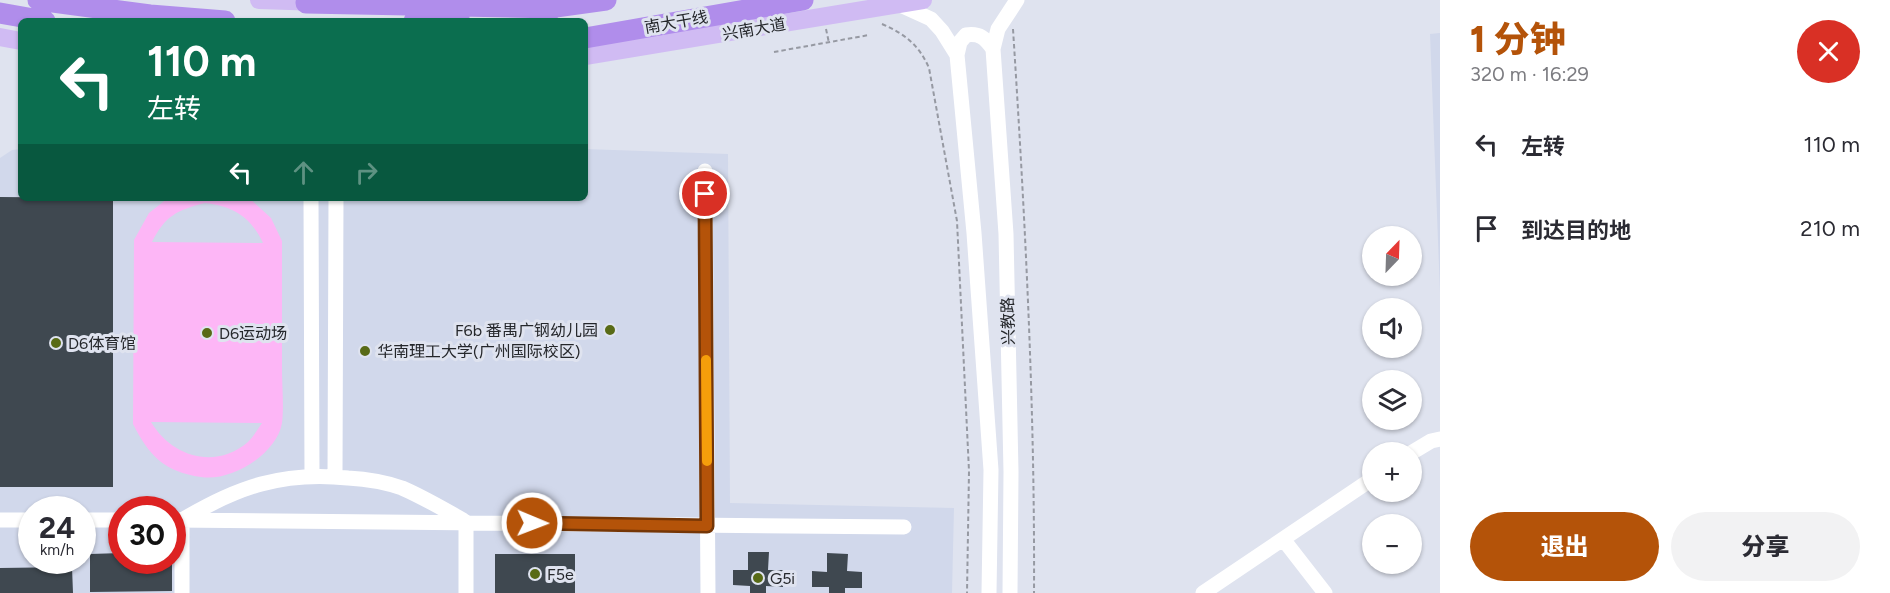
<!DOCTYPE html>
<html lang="zh">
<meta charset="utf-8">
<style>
body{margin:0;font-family:Figtree,"Noto Sans SC",sans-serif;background:#f2f2f3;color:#2b2b33;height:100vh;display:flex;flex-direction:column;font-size:22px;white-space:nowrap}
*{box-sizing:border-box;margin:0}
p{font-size:20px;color:#7c7c81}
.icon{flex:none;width:33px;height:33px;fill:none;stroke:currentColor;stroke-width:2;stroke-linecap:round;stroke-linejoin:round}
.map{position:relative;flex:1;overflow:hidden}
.sheet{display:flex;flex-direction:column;background:#fff;width:450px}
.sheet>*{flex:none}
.banner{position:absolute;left:18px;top:18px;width:570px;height:183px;border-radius:9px;box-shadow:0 2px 4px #0004;background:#0b6e4f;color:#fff;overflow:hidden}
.needle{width:39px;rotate:23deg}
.fabs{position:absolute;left:1362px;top:226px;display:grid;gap:12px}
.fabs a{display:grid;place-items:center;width:60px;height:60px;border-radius:50%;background:#fff;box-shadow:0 2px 4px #0004;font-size:30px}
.speed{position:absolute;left:18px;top:496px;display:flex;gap:12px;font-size:30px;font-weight:700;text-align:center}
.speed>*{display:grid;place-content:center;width:78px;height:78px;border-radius:50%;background:#fff;box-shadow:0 2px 4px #0004;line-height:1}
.speed small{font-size:15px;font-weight:400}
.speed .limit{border:9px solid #d22;background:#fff;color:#111}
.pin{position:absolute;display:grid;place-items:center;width:51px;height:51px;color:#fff;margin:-26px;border:3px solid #fff;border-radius:50%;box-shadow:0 2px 6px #0007}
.me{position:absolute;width:66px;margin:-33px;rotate:91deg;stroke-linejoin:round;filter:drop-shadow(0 0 4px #0008)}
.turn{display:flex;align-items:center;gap:21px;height:126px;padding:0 30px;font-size:27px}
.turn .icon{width:78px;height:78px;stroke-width:2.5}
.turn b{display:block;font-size:42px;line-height:51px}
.lanes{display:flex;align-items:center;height:57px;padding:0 30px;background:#0003;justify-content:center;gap:30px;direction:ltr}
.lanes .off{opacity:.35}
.round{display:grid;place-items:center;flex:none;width:63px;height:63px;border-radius:32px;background:#f2f2f3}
.summary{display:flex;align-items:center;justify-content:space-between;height:102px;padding:0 30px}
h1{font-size:36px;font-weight:800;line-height:45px;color:#b45309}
.button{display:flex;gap:12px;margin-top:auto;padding:12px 30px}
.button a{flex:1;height:69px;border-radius:36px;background:#b45309;color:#fff;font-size:24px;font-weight:800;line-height:69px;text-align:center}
.button a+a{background:#f2f2f3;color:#2b2b33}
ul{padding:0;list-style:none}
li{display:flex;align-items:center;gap:18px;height:84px;padding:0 30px}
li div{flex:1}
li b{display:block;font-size:22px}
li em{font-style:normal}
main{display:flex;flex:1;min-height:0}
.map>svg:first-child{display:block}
</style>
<main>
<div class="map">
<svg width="1440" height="593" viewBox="0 0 1440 593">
<rect width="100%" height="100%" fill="#dfe3ef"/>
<path fill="#d1d8eb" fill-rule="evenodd" d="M 1440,33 L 1440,292 L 1430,34 Z
M 21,149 L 21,198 L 585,198 L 585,149 L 728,154 L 730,503 L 954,508 L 952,593 L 0,593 L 0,158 L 12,150 ZM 32,510 L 82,510 L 82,561 L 32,561 ZM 122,510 L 172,510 L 172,561 L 122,561 Z"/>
<path fill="#fdb6f6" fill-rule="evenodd" d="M 168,198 L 249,198 L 271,218 L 282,241 C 282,283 282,326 282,369 C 282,386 284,406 282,423 C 277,454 231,482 201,477 C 165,472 149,456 133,424 L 134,240 L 149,213 ZM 205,203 C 233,206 251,217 263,243 L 152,242 C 165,216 177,210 205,203 ZM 151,422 L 261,423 L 262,423 C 258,429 253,437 248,442 C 215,470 172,457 151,422 Z"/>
<path fill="#3f4850" d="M 0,197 L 113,198 L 113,487 L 0,487 Z
M 748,552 L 769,552 L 768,570 L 783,570 L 783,587 L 766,586 L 766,593 L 750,593 L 750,586 L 733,585 L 733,570 L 748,570 Z
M 122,553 L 122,561 L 172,561 L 172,591 L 90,592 L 90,554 Z
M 827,553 L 848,554 L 847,571 L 862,572 L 862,588 L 845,588 L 845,593 L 829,593 L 829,587 L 812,587 L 812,571 L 827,572 Z
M 495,554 L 575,554 L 575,593 L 495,593 Z
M 72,567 L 73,593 L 0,593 L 0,568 Z"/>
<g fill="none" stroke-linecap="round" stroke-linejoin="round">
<path stroke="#9699a2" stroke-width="2" stroke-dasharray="4.5 3" stroke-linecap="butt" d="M 882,24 C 905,34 919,45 929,68 L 957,221 L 969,471 L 967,593
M 826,29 L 829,43
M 1013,29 C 1025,217 1035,405 1034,593
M 774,52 L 869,35"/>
<path stroke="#fff" stroke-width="15" d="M 898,4 L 931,19 L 942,31 L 957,55
M 705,171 L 708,593
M 311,198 L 312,476
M 1411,453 L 1431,441 L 1440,439
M 335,476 L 336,198
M 0,520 L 32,520
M 82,520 L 122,520
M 172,520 L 904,527
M 182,520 C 237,487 283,471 348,478 C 366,479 385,482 402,488 C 423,497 443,509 463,520
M 182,520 L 182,593
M 466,522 L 466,593
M 1283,539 L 1325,593
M 989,593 L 991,470 L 974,233 L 957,55 L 960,42 L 966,35 C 980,33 985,38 993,49
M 1010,593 L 1011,472 L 1006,234 L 993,49 L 998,29 L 1017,0
M 1203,593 L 1372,479"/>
<path stroke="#d0bbf3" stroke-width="18" d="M 259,0 L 320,2
M 0,37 L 21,41
M 585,56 L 923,0"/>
<path stroke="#b08deb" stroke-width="21" d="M 38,0 L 150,15 L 225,21
M 306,3 L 554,8
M 541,9 L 606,0
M 0,13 L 45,21
M 414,21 L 459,17
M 585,38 L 803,0"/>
</g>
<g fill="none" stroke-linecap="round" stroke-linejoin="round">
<defs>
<path id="route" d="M 532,523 L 707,526 L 705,194"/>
</defs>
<use href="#route" stroke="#753606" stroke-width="15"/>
<use href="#route" stroke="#b45309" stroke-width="10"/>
<path stroke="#f59e0b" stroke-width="10" d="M 706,360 L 707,461"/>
</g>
<g fill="#586a16" stroke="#dfe3ef" stroke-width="2">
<circle cx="610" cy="330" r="6"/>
<circle cx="207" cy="333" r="6"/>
<circle cx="56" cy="343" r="6"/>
<circle cx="365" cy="351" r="6"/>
<circle cx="535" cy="574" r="6"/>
<circle cx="758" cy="578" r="6"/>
</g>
<g text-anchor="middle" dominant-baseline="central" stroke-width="6" stroke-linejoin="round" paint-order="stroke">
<g font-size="16" fill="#25272b" stroke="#dfe3ef">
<text transform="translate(676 22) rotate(-10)">南大干线</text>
<text transform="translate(754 29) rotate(-10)">兴南大道</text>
<text transform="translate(1008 321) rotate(-91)">兴教路</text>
</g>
<g font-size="16" fill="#25272b" stroke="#dfe3ef" text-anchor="start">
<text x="598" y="330" text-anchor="end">F6b 番禺广钢幼儿园</text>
<text x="219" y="333">D6运动场</text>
<text x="68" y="343">D6体育馆</text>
<text x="377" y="351">华南理工大学(广州国际校区)</text>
<text x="547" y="574">F5e</text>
<text x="770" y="578">G5i</text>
</g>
</g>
</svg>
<div class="fabs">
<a><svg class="needle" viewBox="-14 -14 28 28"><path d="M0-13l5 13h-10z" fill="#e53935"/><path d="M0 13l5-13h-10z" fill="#7c7c81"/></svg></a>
<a><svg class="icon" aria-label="sound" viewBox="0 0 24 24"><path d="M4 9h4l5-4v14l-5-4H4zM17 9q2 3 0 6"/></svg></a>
<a><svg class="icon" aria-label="layers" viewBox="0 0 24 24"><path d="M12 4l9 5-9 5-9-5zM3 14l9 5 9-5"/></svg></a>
<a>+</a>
<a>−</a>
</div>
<div class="speed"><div>24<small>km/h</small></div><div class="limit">30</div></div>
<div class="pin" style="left:705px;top:194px;background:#d93025"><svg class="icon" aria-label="arrive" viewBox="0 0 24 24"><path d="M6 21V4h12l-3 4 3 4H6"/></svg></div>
<svg class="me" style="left:532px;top:523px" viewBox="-20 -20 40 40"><circle r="17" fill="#b45309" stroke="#fff" stroke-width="3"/><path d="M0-11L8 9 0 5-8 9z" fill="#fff"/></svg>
<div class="banner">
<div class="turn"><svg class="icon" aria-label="left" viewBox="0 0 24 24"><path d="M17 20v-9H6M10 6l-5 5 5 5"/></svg><div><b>110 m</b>左转</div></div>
<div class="lanes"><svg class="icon" aria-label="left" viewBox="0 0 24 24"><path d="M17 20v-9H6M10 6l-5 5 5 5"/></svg><svg class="icon off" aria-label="ahead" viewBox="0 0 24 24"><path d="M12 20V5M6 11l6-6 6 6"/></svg><svg class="icon off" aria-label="right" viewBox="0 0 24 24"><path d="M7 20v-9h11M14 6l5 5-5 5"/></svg></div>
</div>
</div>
<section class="sheet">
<div class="summary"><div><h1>1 分钟</h1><p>320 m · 16:29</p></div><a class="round" style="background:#d93025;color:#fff"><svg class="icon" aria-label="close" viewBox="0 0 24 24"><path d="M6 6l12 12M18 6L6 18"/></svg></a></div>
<ul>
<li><svg class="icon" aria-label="left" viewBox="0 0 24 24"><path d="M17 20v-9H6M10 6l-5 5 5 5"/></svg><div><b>左转</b></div><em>110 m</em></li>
<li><svg class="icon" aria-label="arrive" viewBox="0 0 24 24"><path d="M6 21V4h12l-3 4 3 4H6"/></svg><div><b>到达目的地</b></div><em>210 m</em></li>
</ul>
<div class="button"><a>退出</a><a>分享</a></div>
</section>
</main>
